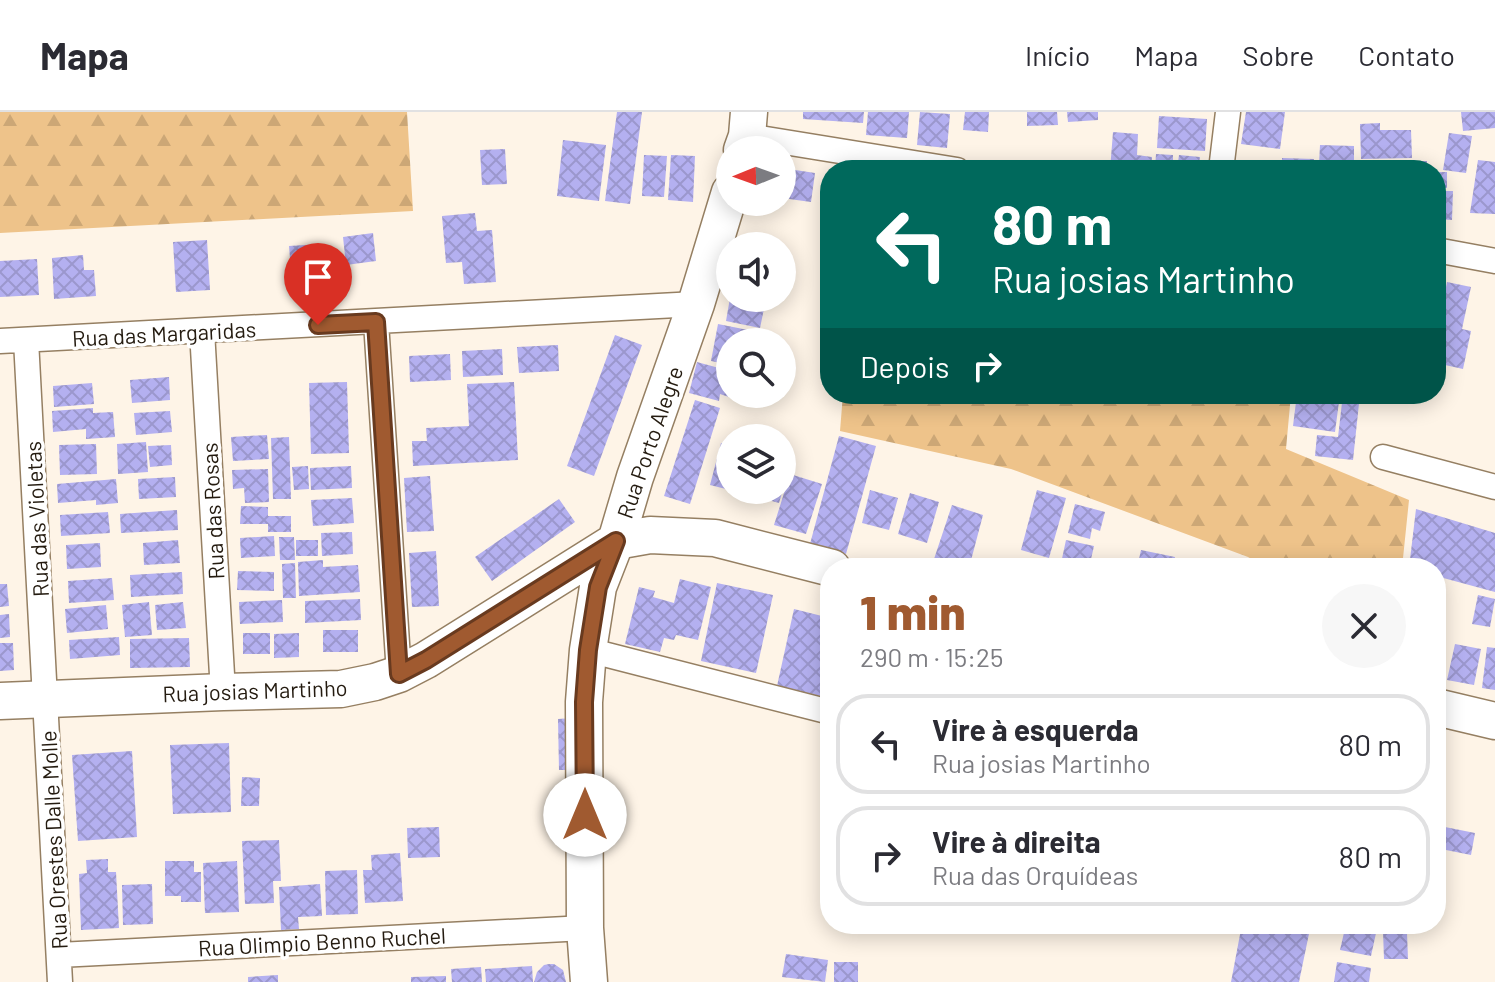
<!DOCTYPE html>
<html lang="pt">
<meta charset="utf-8">
<style>
body{margin:0;font-family:Barlow,sans-serif;background:#f7f7f7;color:#2b2b33;height:100vh;display:flex;flex-direction:column;font-size:30px;white-space:nowrap}
*{box-sizing:border-box;margin:0}
p{font-size:26px;color:#7c7c81}
.icon{flex:none;width:44px;height:44px;fill:none;stroke:currentColor;stroke-width:2;stroke-linecap:round;stroke-linejoin:round}
.map{position:relative;flex:1;overflow:hidden}
.drawer{position:absolute;left:820px;top:446px;width:626px;height:376px;display:flex;flex-direction:column;background:#fff;border-radius:32px;box-shadow:0 4px 20px #0003}
.drawer>*{flex:none}
.guide{position:absolute;left:820px;top:48px;width:626px;height:244px;border-radius:32px;box-shadow:0 4px 20px #0003;background:#00695c;color:#fff;overflow:hidden}
.needle{width:52px;rotate:269deg}
.tools{position:absolute;left:716px;top:24px;display:grid;gap:16px}
.tools a{display:grid;place-items:center;width:80px;height:80px;border-radius:50%;background:#fff;box-shadow:0 4px 20px #0003;font-size:40px}
.pin{position:absolute;display:grid;place-items:center;width:68px;height:68px;color:#fff;margin:-82px -34px;border-radius:50% 50% 50% 0;rotate:-45deg;box-shadow:0 0 8px #0007}
.pin .icon{rotate:45deg}
.me{position:absolute;width:88px;margin:-44px;rotate:0deg;stroke-linejoin:round;filter:drop-shadow(0 0 6px #0008)}
.turn{display:flex;align-items:center;gap:28px;height:168px;padding:0 40px;font-size:36px}
.turn .icon{width:104px;height:104px;stroke-width:2.5}
.turn b{display:block;font-size:56px;line-height:68px}
.then{display:flex;align-items:center;height:76px;padding:0 40px;background:#0003;gap:16px;font-size:30px}
.round{display:grid;place-items:center;flex:none;width:84px;height:84px;border-radius:42px;background:#f7f7f7}
.headline{display:flex;align-items:center;justify-content:space-between;height:136px;padding:0 40px}
h1{font-size:48px;font-weight:800;line-height:60px;color:#a05a30}
ul{padding:0;list-style:none}
li{display:flex;align-items:center;gap:24px;height:100px;margin:0 16px 12px;padding:0 24px;border:4px solid #e1e1e2;border-radius:32px}
li div{flex:1}
li b{display:block;font-size:30px}
li em{font-style:normal}
header{display:flex;align-items:center;gap:48px;box-sizing:border-box;height:112px;padding:0 40px;background:#fff;border-bottom:2px solid #e1e1e2}
header strong{font-size:38px}
nav{display:flex;gap:44px;margin-inline-start:auto;font-size:28px}
.map>svg:first-child{display:block}
</style>
<header>
<strong>Mapa</strong>
<nav><a>Início</a><a>Mapa</a><a>Sobre</a><a>Contato</a></nav>
</header>
<div class="map">
<svg width="1495" height="870" viewBox="0 0 1495 870">
<defs>
<pattern id="forest-firs" width="22" height="20" patternUnits="userSpaceOnUse" patternTransform="scale(2)"><rect width="22" height="20" fill="#eec38a"/><path d="M5 1l3.5 6h-7zM16 11l3.5 6h-7z" fill="#cca776"/></pattern>
<pattern id="building-cross-hatch" width="8" height="8" patternUnits="userSpaceOnUse" patternTransform="scale(2)"><rect width="8" height="8" fill="#b4b0f0"/><path d="M0 0l8 8M0 8l8-8" fill="none" stroke="#9b97cd"/></pattern>
</defs>
<rect width="100%" height="100%" fill="#fef4e7"/>
<path fill="url(#forest-firs)" d="M 0,0 L 407,0 L 413,99 L 0,121 Z
M 843,282 L 1291,282 L 1286,337 L 1409,388 L 1402,456 L 1266,456 L 1248,445 L 1011,357 L 840,319 Z"/>
<path fill="url(#building-cross-hatch)" d="M 617,0 L 642,0 L 630,92 L 605,89 Z
M 803,0 L 864,0 L 863,11 L 803,7 Z
M 868,0 L 909,0 L 907,26 L 866,23 Z
M 920,0 L 950,2 L 947,36 L 917,33 Z
M 965,0 L 989,0 L 988,20 L 963,18 Z
M 1027,0 L 1057,0 L 1058,13 L 1027,14 Z
M 1067,0 L 1098,0 L 1098,8 L 1068,10 Z
M 1246,0 L 1285,0 L 1280,37 L 1241,32 Z
M 1461,0 L 1495,0 L 1495,16 L 1463,19 Z
M 1159,4 L 1207,7 L 1205,39 L 1157,36 Z
M 1380,11 L 1380,18 L 1411,18 L 1412,46 L 1361,47 L 1360,12 Z
M 1113,20 L 1138,22 L 1137,43 L 1152,45 L 1151,58 L 1110,58 Z
M 1449,21 L 1472,24 L 1466,61 L 1443,58 Z
M 563,28 L 606,33 L 599,89 L 557,84 Z
M 1320,33 L 1354,34 L 1354,53 L 1319,52 Z
M 505,37 L 507,72 L 482,73 L 480,38 Z
M 1156,42 L 1173,43 L 1173,58 L 1155,58 Z
M 644,43 L 667,44 L 664,85 L 642,84 Z
M 671,43 L 695,44 L 693,90 L 668,88 Z
M 1179,43 L 1200,45 L 1198,58 L 1177,58 Z
M 1282,46 L 1314,47 L 1313,58 L 1282,58 Z
M 1478,48 L 1495,50 L 1495,102 L 1470,101 Z
M 1398,49 L 1427,49 L 1426,58 L 1398,58 Z
M 782,56 L 815,61 L 811,90 L 782,86 Z
M 1436,60 L 1447,60 L 1447,76 L 1436,75 Z
M 1436,79 L 1453,79 L 1452,108 L 1436,107 Z
M 475,101 L 477,119 L 492,118 L 496,170 L 464,172 L 462,150 L 446,151 L 442,104 Z
M 373,121 L 376,149 L 346,153 L 343,125 Z
M 207,128 L 210,178 L 176,180 L 173,130 Z
M 321,132 L 324,169 L 292,171 L 289,134 Z
M 83,143 L 84,158 L 94,158 L 96,184 L 54,187 L 52,146 Z
M 37,147 L 39,183 L 0,185 L 0,149 Z
M 1447,170 L 1471,175 L 1462,217 L 1471,219 L 1463,257 L 1436,251 L 1436,226 Z
M 730,186 L 766,187 L 760,216 L 726,209 Z
M 718,212 L 758,220 L 756,230 L 730,230 L 730,253 L 711,249 Z
M 615,223 L 642,233 L 594,364 L 567,354 Z
M 558,233 L 559,259 L 519,261 L 517,235 Z
M 502,237 L 503,263 L 463,265 L 462,239 Z
M 450,242 L 451,268 L 410,270 L 409,244 Z
M 697,250 L 730,259 L 730,282 L 733,282 L 732,286 L 720,282 L 719,289 L 689,281 Z
M 169,265 L 170,288 L 132,291 L 130,268 Z
M 347,270 L 349,341 L 311,342 L 309,271 Z
M 514,270 L 518,348 L 413,354 L 412,329 L 427,329 L 426,316 L 469,314 L 467,272 Z
M 92,271 L 94,292 L 54,295 L 53,274 Z
M 1297,282 L 1340,282 L 1335,320 L 1293,314 Z
M 1343,282 L 1360,282 L 1353,348 L 1315,344 L 1317,323 L 1338,325 Z
M 695,288 L 720,296 L 690,392 L 664,384 Z
M 93,296 L 93,301 L 113,300 L 115,325 L 86,327 L 86,317 L 53,320 L 52,299 Z
M 170,299 L 172,320 L 136,323 L 134,301 Z
M 267,323 L 269,347 L 233,349 L 231,325 Z
M 839,324 L 876,334 L 846,442 L 810,432 Z
M 289,325 L 291,387 L 273,387 L 271,326 Z
M 146,330 L 148,360 L 118,362 L 117,332 Z
M 721,331 L 730,333 L 730,378 L 710,373 Z
M 96,332 L 97,362 L 60,363 L 59,333 Z
M 171,333 L 172,353 L 150,355 L 148,334 Z
M 782,350 L 790,353 L 779,391 L 750,383 L 751,378 L 782,378 Z
M 308,354 L 309,377 L 294,378 L 292,355 Z
M 351,354 L 352,376 L 311,378 L 310,356 Z
M 268,357 L 269,390 L 245,391 L 244,376 L 233,377 L 232,358 Z
M 790,362 L 822,372 L 806,422 L 774,413 Z
M 430,364 L 434,419 L 407,420 L 404,366 Z
M 175,365 L 176,385 L 139,387 L 138,367 Z
M 116,367 L 118,391 L 96,393 L 96,388 L 58,391 L 57,372 Z
M 870,378 L 898,386 L 889,418 L 862,411 Z
M 1037,378 L 1066,386 L 1049,446 L 1021,438 Z
M 910,381 L 939,390 L 927,431 L 898,422 Z
M 352,386 L 354,411 L 313,414 L 311,388 Z
M 559,387 L 575,410 L 492,469 L 475,445 Z
M 1075,392 L 1105,400 L 1100,419 L 1092,416 L 1090,427 L 1068,421 Z
M 952,393 L 983,403 L 969,456 L 943,456 L 932,453 Z
M 241,394 L 268,395 L 268,404 L 291,404 L 291,420 L 268,420 L 268,412 L 240,412 Z
M 1416,397 L 1495,421 L 1495,480 L 1436,464 L 1436,456 L 1409,456 Z
M 177,398 L 178,418 L 121,421 L 120,402 Z
M 108,400 L 110,421 L 61,424 L 60,403 Z
M 352,420 L 353,442 L 322,444 L 321,421 Z
M 274,424 L 275,444 L 241,446 L 240,426 Z
M 279,425 L 294,425 L 295,448 L 280,448 Z
M 178,428 L 180,451 L 144,453 L 143,431 Z
M 296,428 L 318,428 L 318,444 L 296,444 Z
M 1066,428 L 1094,434 L 1089,456 L 1060,456 Z
M 100,431 L 101,455 L 67,457 L 66,433 Z
M 1141,438 L 1175,445 L 1173,456 L 1137,456 Z
M 436,439 L 439,494 L 412,495 L 409,441 Z
M 323,448 L 323,455 L 358,453 L 360,480 L 299,484 L 298,450 Z
M 295,451 L 296,486 L 283,486 L 282,452 Z
M 238,459 L 274,460 L 274,479 L 237,478 Z
M 182,460 L 183,482 L 131,485 L 130,463 Z
M 112,466 L 114,488 L 69,491 L 68,469 Z
M 680,467 L 711,475 L 698,528 L 676,523 L 674,528 L 664,526 L 660,540 L 625,532 L 639,475 L 655,479 L 653,485 L 674,491 Z
M 717,471 L 773,483 L 756,561 L 701,549 Z
M 0,472 L 7,472 L 9,494 L 0,495 Z
M 1478,483 L 1495,487 L 1490,515 L 1472,512 Z
M 360,487 L 361,508 L 305,511 L 305,489 Z
M 282,488 L 283,510 L 240,512 L 239,490 Z
M 149,490 L 152,523 L 125,525 L 122,493 Z
M 183,490 L 186,516 L 157,518 L 155,493 Z
M 106,493 L 108,517 L 67,521 L 65,497 Z
M 794,497 L 830,506 L 830,586 L 777,574 Z
M 9,502 L 10,525 L 0,526 L 0,503 Z
M 323,518 L 358,518 L 358,540 L 323,540 Z
M 243,521 L 270,521 L 270,542 L 243,542 Z
M 299,521 L 299,545 L 274,546 L 274,522 Z
M 119,525 L 120,543 L 70,547 L 69,528 Z
M 189,526 L 190,555 L 130,556 L 130,527 Z
M 0,531 L 13,531 L 14,558 L 0,559 Z
M 1455,532 L 1481,537 L 1474,573 L 1447,568 Z
M 1487,535 L 1495,536 L 1495,578 L 1482,576 Z
M 573,606 L 574,658 L 559,658 L 558,607 Z
M 229,631 L 231,700 L 173,702 L 170,633 Z
M 132,639 L 137,725 L 78,729 L 72,643 Z
M 242,665 L 260,666 L 259,694 L 241,694 Z
M 439,715 L 440,745 L 408,746 L 407,716 Z
M 1445,715 L 1475,721 L 1471,743 L 1441,737 Z
M 279,728 L 281,769 L 273,769 L 274,791 L 245,792 L 242,729 Z
M 400,741 L 403,789 L 365,791 L 363,758 L 372,758 L 371,743 Z
M 108,747 L 108,760 L 116,760 L 119,816 L 81,818 L 79,762 L 87,761 L 86,748 Z
M 165,749 L 194,749 L 194,760 L 201,760 L 201,790 L 181,790 L 181,784 L 165,784 Z
M 237,749 L 239,800 L 205,801 L 203,751 Z
M 357,758 L 358,802 L 326,803 L 325,759 Z
M 152,772 L 153,812 L 123,813 L 122,773 Z
M 320,772 L 322,804 L 298,805 L 299,817 L 281,818 L 279,775 Z
M 1242,812 L 1311,812 L 1299,870 L 1231,870 Z
M 1346,812 L 1378,812 L 1371,844 L 1340,838 Z
M 1383,819 L 1407,821 L 1408,847 L 1384,847 Z
M 786,842 L 828,848 L 825,870 L 782,865 Z
M 834,850 L 858,850 L 858,870 L 834,870 Z
M 1337,850 L 1371,856 L 1369,870 L 1334,870 Z
M 549,852 L 554,852 L 563,858 L 566,870 L 534,870 L 537,860 L 544,853 Z
M 532,854 L 533,870 L 486,870 L 485,857 Z
M 481,855 L 482,870 L 452,870 L 451,857 Z
M 278,863 L 278,870 L 248,870 L 248,865 Z
M 446,864 L 446,870 L 411,870 L 411,865 Z"/>
<g fill="none" stroke-linecap="round" stroke-linejoin="round">
<defs>
<path id="street" d="M 747,24 L 957,58
M 1221,58 L 1228,0
M 1436,138 L 1495,149
M 376,210 L 399,562
M 202,219 L 223,580
M 26,228 L 60,870
M 0,229 L 696,192
M 1383,345 L 1495,375
M 588,538 L 830,600
M 59,843 L 585,816"/>
<path id="secondary" d="M 742,38 L 747,24 L 749,0
M 0,589 L 223,580 L 341,577 L 375,570 L 399,562 L 426,548 L 616,429 L 650,423 L 715,426 L 832,456
M 1436,595 L 1495,609
M 589,870 L 585,816 L 584,590 L 588,538 L 598,475 L 616,429 L 635,365 L 696,192 L 730,80"/>
</defs>
<use href="#street" stroke="#957f62" stroke-width="27"/>
<use href="#secondary" stroke="#957f62" stroke-width="39"/>
<use href="#street" stroke="#fff" stroke-width="24"/>
<use href="#secondary" stroke="#fff" stroke-width="36"/>
</g>
<g fill="none" stroke-linecap="round" stroke-linejoin="round">
<defs>
<path id="route" d="M 318,213 L 376,210 L 399,562 L 426,548 L 616,429 L 598,475 L 588,538 L 584,590 L 585,703"/>
</defs>
<use href="#route" stroke="#683a1f" stroke-width="20"/>
<use href="#route" stroke="#a05a30" stroke-width="14"/>
</g>
<g text-anchor="middle" dominant-baseline="central" stroke-width="7" stroke-linejoin="round" paint-order="stroke">
<g font-size="22" fill="#241b10" stroke="#fff">
<text transform="translate(164 221) rotate(-3)">Rua das Margaridas</text>
<text transform="translate(649 330) rotate(-71)">Rua Porto Alegre</text>
<text transform="translate(212 399) rotate(-93)">Rua das Rosas</text>
<text transform="translate(36 407) rotate(-93)">Rua das Violetas</text>
<text transform="translate(255 578) rotate(-2)">Rua josias Martinho</text>
<text transform="translate(53 728) rotate(-93)">Rua Orestes Dalle Molle</text>
<text transform="translate(322 829) rotate(-3)">Rua Olimpio Benno Ruchel</text>
</g>
</g>
</svg>
<div class="tools">
<a><svg class="needle" viewBox="-14 -14 28 28"><path d="M0-13l5 13h-10z" fill="#e53935"/><path d="M0 13l5-13h-10z" fill="#7c7c81"/></svg></a>
<a><svg class="icon" aria-label="sound" viewBox="0 0 24 24"><path d="M4 9h4l5-4v14l-5-4H4zM17 9q2 3 0 6"/></svg></a>
<a><svg class="icon" aria-label="search" viewBox="0 0 24 24"><circle cx="10" cy="10" r="6"/><path d="M15 15l6 6"/></svg></a>
<a><svg class="icon" aria-label="layers" viewBox="0 0 24 24"><path d="M12 4l9 5-9 5-9-5zM3 14l9 5 9-5"/></svg></a>
</div>
<div class="pin" style="left:318px;top:213px;background:#d93025"><svg class="icon" aria-label="arrive" viewBox="0 0 24 24"><path d="M6 21V4h12l-3 4 3 4H6"/></svg></div>
<svg class="me" style="left:585px;top:703px" viewBox="-20 -20 40 40"><circle r="19" fill="#fff"/><path d="M0-13L10 11 0 6-10 11z" fill="#a05a30"/></svg>
<div class="guide">
<div class="turn"><svg class="icon" aria-label="left" viewBox="0 0 24 24"><path d="M17 20v-9H6M10 6l-5 5 5 5"/></svg><div><b>80 m</b>Rua josias Martinho</div></div>
<div class="then">Depois<svg class="icon" aria-label="right" viewBox="0 0 24 24"><path d="M7 20v-9h11M14 6l5 5-5 5"/></svg></div>
</div>
<section class="drawer">
<div class="headline"><div><h1>1 min</h1><p>290 m · 15:25</p></div><a class="round"><svg class="icon" aria-label="close" viewBox="0 0 24 24"><path d="M6 6l12 12M18 6L6 18"/></svg></a></div>
<ul>
<li><svg class="icon" aria-label="left" viewBox="0 0 24 24"><path d="M17 20v-9H6M10 6l-5 5 5 5"/></svg><div><b>Vire à esquerda</b><p>Rua josias Martinho</p></div><em>80 m</em></li>
<li><svg class="icon" aria-label="right" viewBox="0 0 24 24"><path d="M7 20v-9h11M14 6l5 5-5 5"/></svg><div><b>Vire à direita</b><p>Rua das Orquídeas</p></div><em>80 m</em></li>
</ul>
</section>
</div>
